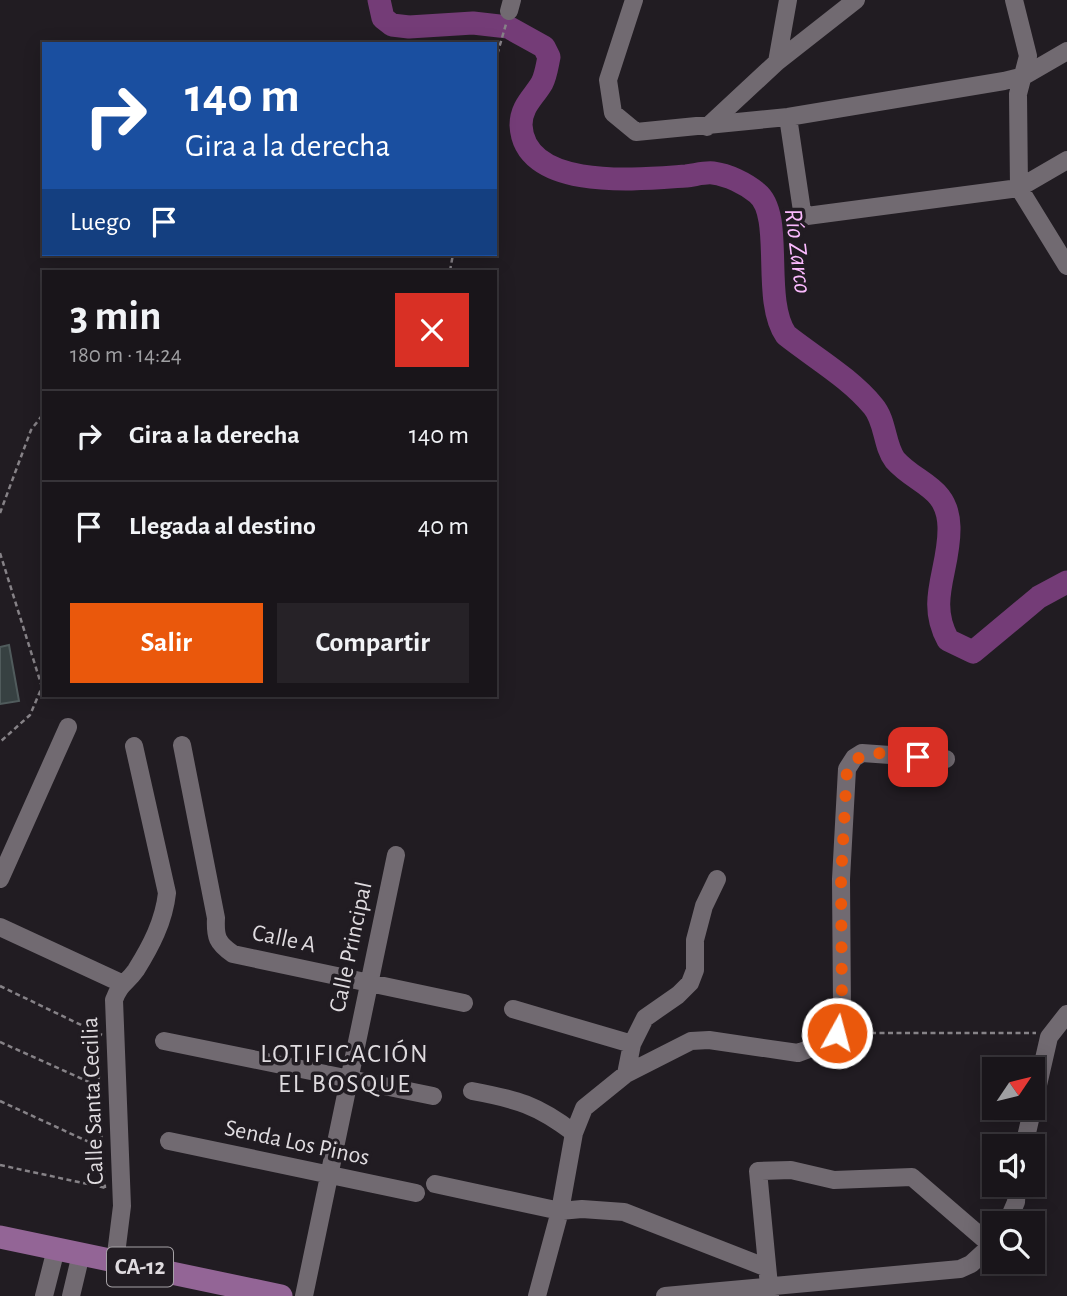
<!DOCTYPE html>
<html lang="es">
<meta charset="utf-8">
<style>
body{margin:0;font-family:"Alegreya Sans",sans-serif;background:#262227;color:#f1f3f6;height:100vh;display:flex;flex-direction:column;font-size:26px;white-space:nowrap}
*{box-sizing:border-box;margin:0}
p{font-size:23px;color:#9f9fa2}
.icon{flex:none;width:38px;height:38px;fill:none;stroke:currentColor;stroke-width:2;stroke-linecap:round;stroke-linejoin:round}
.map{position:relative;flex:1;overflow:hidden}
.side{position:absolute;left:42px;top:270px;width:455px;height:427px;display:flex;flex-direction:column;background:#19151a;border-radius:0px;box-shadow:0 4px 18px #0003,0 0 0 2px #373439}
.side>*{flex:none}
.banner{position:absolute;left:42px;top:42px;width:455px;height:214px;border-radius:0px;box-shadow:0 4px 18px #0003,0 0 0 2px #373439;background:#1a4fa0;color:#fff;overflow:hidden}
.needle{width:46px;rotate:55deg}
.fabs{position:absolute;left:982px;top:1057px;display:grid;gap:14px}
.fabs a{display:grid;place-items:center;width:63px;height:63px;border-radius:0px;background:#19151a;box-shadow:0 4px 18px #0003,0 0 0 2px #373439;font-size:35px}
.pin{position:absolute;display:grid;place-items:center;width:60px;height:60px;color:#fff;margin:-30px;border-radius:14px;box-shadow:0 4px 10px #0006}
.me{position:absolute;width:77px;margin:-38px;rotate:7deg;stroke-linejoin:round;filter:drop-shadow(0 0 5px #0008)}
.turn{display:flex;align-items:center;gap:24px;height:147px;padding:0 28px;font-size:32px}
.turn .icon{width:91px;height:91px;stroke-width:2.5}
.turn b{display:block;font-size:49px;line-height:60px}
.then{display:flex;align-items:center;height:66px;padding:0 28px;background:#0003;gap:14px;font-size:26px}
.round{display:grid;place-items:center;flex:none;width:74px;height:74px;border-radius:0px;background:#262227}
.summary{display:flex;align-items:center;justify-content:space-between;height:119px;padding:0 28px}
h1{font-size:42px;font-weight:700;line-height:52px}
.primary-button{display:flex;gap:14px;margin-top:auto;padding:14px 28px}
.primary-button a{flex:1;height:80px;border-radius:0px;background:#ea580c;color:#fff;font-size:28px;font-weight:700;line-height:80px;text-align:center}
.primary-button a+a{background:#262227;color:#f1f3f6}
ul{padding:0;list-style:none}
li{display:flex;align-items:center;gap:21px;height:91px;padding:0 28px;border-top:2px solid #373439}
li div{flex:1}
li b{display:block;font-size:26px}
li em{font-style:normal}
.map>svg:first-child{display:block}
</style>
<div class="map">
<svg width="1067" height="1296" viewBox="0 0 1067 1296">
<rect width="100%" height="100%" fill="#211c22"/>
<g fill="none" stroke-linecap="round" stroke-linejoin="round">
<path stroke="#743c77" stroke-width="23" d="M 379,0 L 383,18 L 392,25 L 409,27 L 473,23 L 508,27 L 544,47 L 549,57 C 547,66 546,75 542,83 C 534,97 521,106 521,125 C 524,192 641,179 686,176 C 695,175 705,172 713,173 C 728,175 745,183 757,193 C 785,215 761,299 786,335 C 815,358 850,378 873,406 C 886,421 884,446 895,460 C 917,485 948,486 949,527 C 950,570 926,600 948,640 L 973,652 L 1039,597 L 1067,582"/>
</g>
<path fill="#374142" stroke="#505b5c" stroke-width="2" d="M 9,645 L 19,701 L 0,704 L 0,647 Z"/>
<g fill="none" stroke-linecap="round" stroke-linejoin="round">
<path stroke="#868287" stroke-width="2.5" stroke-dasharray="5 3.5" stroke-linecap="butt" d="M 495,62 L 506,24
M 450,271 L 453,254
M 0,513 L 31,430 L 44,413
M 0,553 L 42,687 L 30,715 L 0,742
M 0,986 L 102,1035
M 854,1033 L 1036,1033
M 0,1042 L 98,1086
M 100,1066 L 98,1086 L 105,1188
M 0,1101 L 102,1148
M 0,1165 L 106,1188"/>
<path stroke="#716a71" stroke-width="18" d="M 634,0 L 608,80 L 613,113 L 636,132 L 788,117 L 1004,81 L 1024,76 L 1067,51
M 1014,0 L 1028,56 L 1018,94 L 1019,188 L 1067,266
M 509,11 L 512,0
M 777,62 L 788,0
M 788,117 L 802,211 L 807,216 L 1019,188 L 1067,160
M 707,127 L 777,62 L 856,0
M 182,745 L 216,918 C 215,937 217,943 233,954 L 464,1003
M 0,879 L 68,727
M 0,927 L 121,983
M 513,1009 L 632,1044 L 626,1074 L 584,1108 L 574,1133
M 164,1041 L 433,1096
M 632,1044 L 645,1018 L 678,995 L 690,983 L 695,970 L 695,940 L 704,906 L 717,879
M 626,1074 L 691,1041 L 709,1040 L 798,1053 L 822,1044 L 837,1033 L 842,1010 L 841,879 L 847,769 L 854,758 L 862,753 L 946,759
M 472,1091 C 516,1099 538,1105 574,1133 L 560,1211 L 537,1296
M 169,1141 L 416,1193
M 1024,1146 L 1049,1037 L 1067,1014
M 435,1184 L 560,1211 L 582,1209 L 624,1212 L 765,1267
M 1007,1223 L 1016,1202 L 1017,1185
M 115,1262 L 122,1206 L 114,1000 C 120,983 127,983 136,970 C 151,946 164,921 167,893 L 134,746
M 44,1296 L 56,1249
M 71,1296 L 81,1254
M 304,1296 L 396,855
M 665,1296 L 960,1269 L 971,1264 L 994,1243
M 770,1296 L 758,1171 L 791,1170 L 834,1180 L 912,1177 L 992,1246"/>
<path stroke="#936596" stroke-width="23" d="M 0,1237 L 281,1296"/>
</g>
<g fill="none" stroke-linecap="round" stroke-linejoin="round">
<path stroke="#ea580c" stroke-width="12" stroke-dasharray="0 21.6" d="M 837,1033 L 842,1010 L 841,879 L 847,769 C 862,745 893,755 918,757"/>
</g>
<g text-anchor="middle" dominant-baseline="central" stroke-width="7" stroke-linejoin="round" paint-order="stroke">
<rect fill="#211c22" stroke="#a6a2a6" stroke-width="2" x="107" y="1247.5" width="66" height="39" rx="5"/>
<g font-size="23" font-weight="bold" fill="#dfdbdf">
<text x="140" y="1267">CA-12</text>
</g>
<g font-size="24" fill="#dfdbdf" stroke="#211c22">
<text transform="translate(284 939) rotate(12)">Calle A</text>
<text transform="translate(351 947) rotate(-78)">Calle Principal</text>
<text transform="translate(93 1101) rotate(-92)">Calle Santa Cecilia</text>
<text transform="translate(297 1143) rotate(12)">Senda Los Pinos</text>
</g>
<g font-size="26" font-style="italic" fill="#fbbafe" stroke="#211c22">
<text transform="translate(798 251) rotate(83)">Río Zarco</text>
</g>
<g font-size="26" letter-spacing="2" fill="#dfdbdf" stroke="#211c22">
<text x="345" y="1054">LOTIFICACIÓN<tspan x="345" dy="30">EL BOSQUE</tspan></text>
</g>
</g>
</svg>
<div class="fabs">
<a><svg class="needle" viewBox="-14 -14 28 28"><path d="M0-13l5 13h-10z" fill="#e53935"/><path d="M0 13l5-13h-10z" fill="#9f9fa2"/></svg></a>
<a><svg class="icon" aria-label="sound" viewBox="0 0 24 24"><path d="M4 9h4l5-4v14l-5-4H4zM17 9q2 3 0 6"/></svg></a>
<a><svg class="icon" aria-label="search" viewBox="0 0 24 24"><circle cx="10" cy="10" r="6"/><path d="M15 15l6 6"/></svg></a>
</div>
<div class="pin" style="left:918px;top:757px;background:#d93025"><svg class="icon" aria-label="arrive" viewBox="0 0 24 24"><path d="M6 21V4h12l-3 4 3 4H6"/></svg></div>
<svg class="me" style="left:837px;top:1033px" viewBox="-20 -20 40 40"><circle r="17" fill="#ea580c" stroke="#fff" stroke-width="3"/><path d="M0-11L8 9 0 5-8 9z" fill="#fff"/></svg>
<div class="banner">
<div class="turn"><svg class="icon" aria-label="right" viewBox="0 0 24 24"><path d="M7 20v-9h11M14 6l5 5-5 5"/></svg><div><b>140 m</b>Gira a la derecha</div></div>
<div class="then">Luego<svg class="icon" aria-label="arrive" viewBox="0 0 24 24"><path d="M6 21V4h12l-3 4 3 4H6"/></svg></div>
</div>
<section class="side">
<div class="summary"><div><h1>3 min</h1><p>180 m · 14:24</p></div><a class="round" style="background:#d93025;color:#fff"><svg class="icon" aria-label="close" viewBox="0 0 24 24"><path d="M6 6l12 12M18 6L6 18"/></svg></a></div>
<ul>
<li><svg class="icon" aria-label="right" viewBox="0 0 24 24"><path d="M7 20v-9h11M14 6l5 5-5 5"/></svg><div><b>Gira a la derecha</b></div><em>140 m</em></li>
<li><svg class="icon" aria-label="arrive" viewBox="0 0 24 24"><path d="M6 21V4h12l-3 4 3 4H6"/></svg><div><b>Llegada al destino</b></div><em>40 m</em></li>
</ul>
<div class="primary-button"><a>Salir</a><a>Compartir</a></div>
</section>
</div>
